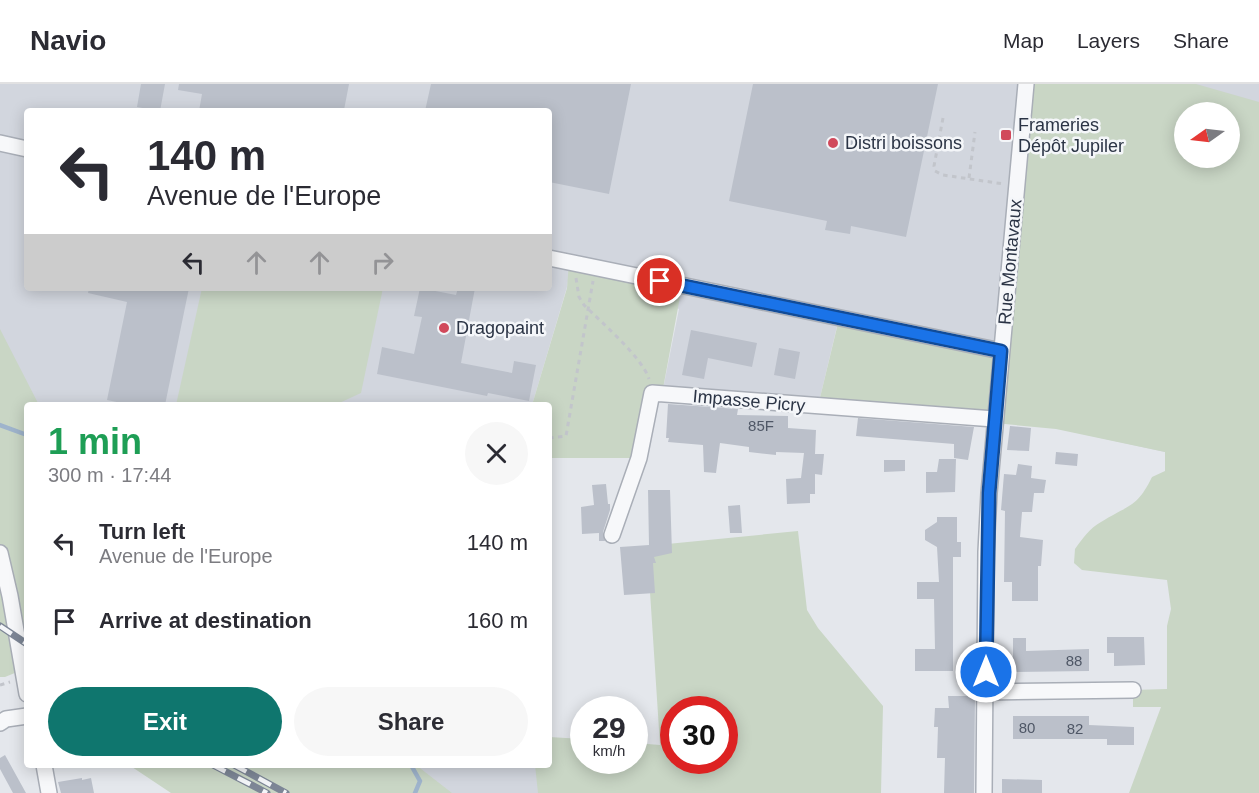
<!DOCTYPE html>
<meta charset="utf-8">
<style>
body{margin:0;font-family:Arial,sans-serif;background:#f7f7f7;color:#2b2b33;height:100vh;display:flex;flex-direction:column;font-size:22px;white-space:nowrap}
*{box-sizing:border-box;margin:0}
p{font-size:20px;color:#7c7c81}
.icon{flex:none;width:33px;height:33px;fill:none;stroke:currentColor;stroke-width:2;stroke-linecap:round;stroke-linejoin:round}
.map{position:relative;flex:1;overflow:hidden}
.side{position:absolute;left:24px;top:318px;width:528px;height:366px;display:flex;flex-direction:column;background:#fff;border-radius:6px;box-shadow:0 3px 15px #0003}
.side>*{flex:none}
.guide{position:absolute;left:24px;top:24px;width:528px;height:183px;border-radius:6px;box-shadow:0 3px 15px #0003;background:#fff;color:#2b2b33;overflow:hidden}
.needle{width:39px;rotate:256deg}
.buttons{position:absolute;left:1174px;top:18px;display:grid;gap:12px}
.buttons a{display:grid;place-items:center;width:66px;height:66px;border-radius:50%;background:#fff;box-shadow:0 3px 15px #0003;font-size:30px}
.speed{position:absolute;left:570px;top:612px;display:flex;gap:12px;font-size:30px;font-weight:700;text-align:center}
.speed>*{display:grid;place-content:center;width:78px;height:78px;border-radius:50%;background:#fff;box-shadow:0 3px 15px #0003;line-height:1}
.speed small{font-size:15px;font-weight:400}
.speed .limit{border:9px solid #d22;background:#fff;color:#111}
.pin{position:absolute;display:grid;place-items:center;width:51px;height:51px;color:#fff;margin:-26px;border:3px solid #fff;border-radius:50%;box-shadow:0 2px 6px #0007}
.me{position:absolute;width:66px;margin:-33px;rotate:0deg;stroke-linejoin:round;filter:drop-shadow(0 0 4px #0008)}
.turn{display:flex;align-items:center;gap:21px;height:126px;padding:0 24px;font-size:27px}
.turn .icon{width:78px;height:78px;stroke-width:2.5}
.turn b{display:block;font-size:42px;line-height:51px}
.lanes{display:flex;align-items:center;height:57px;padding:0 24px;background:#0003;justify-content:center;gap:30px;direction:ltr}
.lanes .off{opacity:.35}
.round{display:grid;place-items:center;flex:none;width:63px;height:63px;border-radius:32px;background:#f7f7f7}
.overview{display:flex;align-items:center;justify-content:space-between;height:102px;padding:0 24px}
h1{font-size:36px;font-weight:600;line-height:45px;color:#1e9e55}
.action{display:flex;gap:12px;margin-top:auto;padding:12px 24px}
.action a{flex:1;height:69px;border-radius:36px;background:#0f766e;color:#fff;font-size:24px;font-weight:600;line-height:69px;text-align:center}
.action a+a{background:#f7f7f7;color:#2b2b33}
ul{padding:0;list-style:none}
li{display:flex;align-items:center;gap:18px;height:78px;padding:0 24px}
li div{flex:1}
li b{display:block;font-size:22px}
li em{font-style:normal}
header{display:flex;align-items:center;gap:36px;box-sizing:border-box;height:84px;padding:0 30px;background:#fff;border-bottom:2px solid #e1e1e2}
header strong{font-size:28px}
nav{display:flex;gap:33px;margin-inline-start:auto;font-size:21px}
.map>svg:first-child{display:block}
</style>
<header>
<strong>Navio</strong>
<nav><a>Map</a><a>Layers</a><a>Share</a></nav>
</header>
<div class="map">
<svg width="1259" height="709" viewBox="0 0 1259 709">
<rect width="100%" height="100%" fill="#e4e7ec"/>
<path fill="#d2d6de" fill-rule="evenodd" d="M 0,0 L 1259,0 L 1259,709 L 1185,396 L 1165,387 L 1165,368 L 995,331 L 838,238 L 818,322 L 662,310 L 679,225 L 569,191 L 567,203 L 532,321 L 27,321 L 0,529 ZM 27,27 L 549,27 L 549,204 L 27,204 ZM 1185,28 L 1230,28 L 1230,74 L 1185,74 Z
M 378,681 L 541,681 L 542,709 L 433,709 Z"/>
<path fill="#c9d6c5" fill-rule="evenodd" d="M 1026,0 L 1196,0 L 1259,18 L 1259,709 L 1129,709 L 1161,623 L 1133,623 L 1133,606 L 1167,605 L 1167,542 L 1171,525 L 1167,496 L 1082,486 L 1074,479 L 1075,465 C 1082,455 1090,444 1101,438 C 1128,421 1137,424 1152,393 L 1165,387 L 1165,368 L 1056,345 L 818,322 L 839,235 L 1002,266 ZM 1185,28 L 1230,28 L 1230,74 L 1185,74 Z
M 569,178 L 682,202 L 662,310 L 651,309 L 639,374 L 549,374 L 549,321 L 532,321 L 567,204 Z
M 202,204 L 383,204 L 361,309 L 335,321 L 176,321 Z
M 0,245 L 39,321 L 27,321 L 27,591 L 22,586 L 5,593 L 0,593 Z
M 798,447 L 807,526 L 818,544 L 883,622 L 881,709 L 538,709 L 535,681 L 549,681 L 549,653 L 583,655 L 584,676 L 634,676 L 635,659 L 660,661 L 647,462 ZM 674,626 L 724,626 L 724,676 L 674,676 Z
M 129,681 L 416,681 L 452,709 L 171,709 Z"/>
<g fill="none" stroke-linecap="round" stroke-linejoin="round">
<path stroke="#9fb4cc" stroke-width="4.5" d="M 0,341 L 27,351
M 411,681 L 420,697 L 415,709"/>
</g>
<path fill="#bbc0ca" d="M 141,0 L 165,0 L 160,27 L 137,23 Z
M 179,0 L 349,0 L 344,26 L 334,24 L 333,27 L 199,27 L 202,10 L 178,6 Z
M 431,0 L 631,0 L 609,110 L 549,98 L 549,27 L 425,27 Z
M 753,0 L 938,0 L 906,153 L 851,142 L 850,150 L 825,146 L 827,137 L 729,117 Z
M 89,204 L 189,204 L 165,321 L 131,321 L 107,316 L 127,218 L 88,209 Z
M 420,204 L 456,211 L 458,204 L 475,204 L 461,279 L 512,289 L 514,277 L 536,281 L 529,317 L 488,309 L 487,312 L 377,290 L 382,263 L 414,270 L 422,233 L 414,232 Z
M 691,246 L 757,259 L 752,283 L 708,274 L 704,295 L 682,291 Z
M 779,264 L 800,268 L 795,295 L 774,291 Z
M 668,320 L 738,325 L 737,331 L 788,332 L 788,344 L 816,346 L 815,370 L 824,370 L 822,391 L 815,390 L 815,410 L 810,410 L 810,419 L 787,420 L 786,395 L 801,394 L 804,369 L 776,368 L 776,371 L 749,368 L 749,363 L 720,359 L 716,389 L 704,388 L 703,361 L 668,358 L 669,354 L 666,354 Z
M 858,334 L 974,343 L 968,376 L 954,374 L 954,360 L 856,352 Z
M 1010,342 L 1031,344 L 1029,367 L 1007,366 Z
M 1056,368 L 1078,370 L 1077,382 L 1055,380 Z
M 939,375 L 956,375 L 955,408 L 926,409 L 926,388 L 937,388 Z
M 884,376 L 905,376 L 905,387 L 884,388 Z
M 1018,380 L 1032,382 L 1031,394 L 1046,396 L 1044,409 L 1034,409 L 1032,428 L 1022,428 L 1020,453 L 1043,456 L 1041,482 L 1038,482 L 1038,517 L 1012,517 L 1012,498 L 1004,498 L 1005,427 L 1001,426 L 1004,390 L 1016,391 Z
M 606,400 L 608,420 L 610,420 L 610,426 L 603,448 L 605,457 L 599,457 L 599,449 L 582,450 L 581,423 L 594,421 L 592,401 Z
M 648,406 L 670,406 L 672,469 L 654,473 L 656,479 L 653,479 L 655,509 L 624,511 L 620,463 L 649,461 Z
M 740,421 L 742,449 L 730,449 L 728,422 Z
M 937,433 L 957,433 L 957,458 L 961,458 L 961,473 L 953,473 L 953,587 L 915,587 L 915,565 L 935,565 L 934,515 L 917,515 L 917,498 L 939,498 L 937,463 L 925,456 L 925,446 L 937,438 Z
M 1107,553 L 1144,553 L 1145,581 L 1114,582 L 1114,569 L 1107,569 Z
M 1013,554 L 1026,554 L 1026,567 L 1089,565 L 1089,587 L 1013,588 Z
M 948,612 L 975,612 L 974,709 L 944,709 L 945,674 L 937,674 L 938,643 L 934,643 L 935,624 L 949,624 Z
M 1013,632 L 1089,632 L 1089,641 L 1134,643 L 1134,661 L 1107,661 L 1107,655 L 1013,655 Z
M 5,671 L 26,709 L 13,709 L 0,685 L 0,674 Z
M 82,694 L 82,696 L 91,694 L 94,709 L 61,709 L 58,698 Z
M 1002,695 L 1042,696 L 1042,709 L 1002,709 Z"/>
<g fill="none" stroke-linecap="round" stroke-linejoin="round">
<defs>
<path id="street" d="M 0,59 L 27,65
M 549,174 L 1001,267
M 612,451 L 639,374 L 652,309 L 994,335
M 0,469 L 10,512 L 27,610
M 986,608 L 1133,606
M 0,639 L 6,635 L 27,632
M 44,681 L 49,709
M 984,709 L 986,468 L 989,409 L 1026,0"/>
</defs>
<use href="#street" stroke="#a9aeb7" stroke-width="18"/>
<path stroke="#c2c5cb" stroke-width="3" stroke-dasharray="4.5 4.5" stroke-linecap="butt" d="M 943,34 L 934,82 L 935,87 L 943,91 L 1004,100
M 969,94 L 975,48
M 576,194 L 579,213 L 584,221 C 602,239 642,273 649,295
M 549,354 L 566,352 L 593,197
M 0,601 L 10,598"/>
<use href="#street" stroke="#f7f8fa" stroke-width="15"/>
<defs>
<path id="rail" d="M 0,542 L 27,560
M 213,681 L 267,709
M 234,681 L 286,709"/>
</defs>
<use href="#rail" stroke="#7d8696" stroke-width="7"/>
<use href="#rail" stroke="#f4f6f9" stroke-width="4.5" stroke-dasharray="14" stroke-linecap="butt"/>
</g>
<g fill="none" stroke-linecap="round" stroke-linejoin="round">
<defs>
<path id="route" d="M 660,197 L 1001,267 L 989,409 L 986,588"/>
</defs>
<use href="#route" stroke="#114b97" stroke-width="15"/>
<use href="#route" stroke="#1a73e8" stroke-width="10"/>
</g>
<g fill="#d1495b" stroke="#f4f6f9" stroke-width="2">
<rect x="1000" y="45" width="12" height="12" rx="3"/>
<circle cx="833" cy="59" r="6"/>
<circle cx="444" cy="244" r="6"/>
</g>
<g text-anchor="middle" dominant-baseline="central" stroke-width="5" stroke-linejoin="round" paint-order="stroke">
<g font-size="15" fill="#4f5766">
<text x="761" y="341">85F</text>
<text x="1074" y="576">88</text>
<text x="1027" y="643">80</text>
<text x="1075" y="644">82</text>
</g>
<g font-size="18" fill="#2b3445" stroke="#f4f6f9" text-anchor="start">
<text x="1018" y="41">Frameries<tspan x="1018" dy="21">Dépôt Jupiler</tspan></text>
<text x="845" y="59">Distri boissons</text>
<text x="456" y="244">Dragopaint</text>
</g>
<g font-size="18" fill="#2b3445" stroke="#f4f6f9">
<text transform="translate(1010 178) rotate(-85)">Rue Montavaux</text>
<text transform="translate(749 317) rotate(5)">Impasse Picry</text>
</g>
</g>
</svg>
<div class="buttons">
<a><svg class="needle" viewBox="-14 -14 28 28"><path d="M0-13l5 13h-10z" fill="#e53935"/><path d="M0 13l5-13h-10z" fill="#7c7c81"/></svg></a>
</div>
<div class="speed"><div>29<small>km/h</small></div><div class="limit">30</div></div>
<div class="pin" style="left:660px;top:197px;background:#d93025"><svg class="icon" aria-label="arrive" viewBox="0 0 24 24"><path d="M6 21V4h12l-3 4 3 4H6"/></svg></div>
<svg class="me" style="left:986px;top:588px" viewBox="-20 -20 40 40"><circle r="17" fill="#1a73e8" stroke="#fff" stroke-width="3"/><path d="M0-11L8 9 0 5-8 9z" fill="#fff"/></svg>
<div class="guide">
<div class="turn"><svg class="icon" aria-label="left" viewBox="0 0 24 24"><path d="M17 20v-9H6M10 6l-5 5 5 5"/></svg><div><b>140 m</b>Avenue de l'Europe</div></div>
<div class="lanes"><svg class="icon" aria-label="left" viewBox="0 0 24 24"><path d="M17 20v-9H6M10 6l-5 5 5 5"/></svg><svg class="icon off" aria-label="ahead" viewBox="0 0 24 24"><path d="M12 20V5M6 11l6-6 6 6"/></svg><svg class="icon off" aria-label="ahead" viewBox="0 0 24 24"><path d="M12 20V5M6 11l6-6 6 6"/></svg><svg class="icon off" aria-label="right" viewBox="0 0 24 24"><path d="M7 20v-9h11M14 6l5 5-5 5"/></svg></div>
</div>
<section class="side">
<div class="overview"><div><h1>1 min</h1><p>300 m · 17:44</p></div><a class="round"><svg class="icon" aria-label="close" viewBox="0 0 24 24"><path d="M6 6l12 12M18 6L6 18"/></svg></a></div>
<ul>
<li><svg class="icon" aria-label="left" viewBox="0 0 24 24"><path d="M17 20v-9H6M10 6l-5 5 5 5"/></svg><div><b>Turn left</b><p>Avenue de l'Europe</p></div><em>140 m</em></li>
<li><svg class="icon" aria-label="arrive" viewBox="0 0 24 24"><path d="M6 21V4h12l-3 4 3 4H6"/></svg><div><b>Arrive at destination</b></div><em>160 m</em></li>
</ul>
<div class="action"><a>Exit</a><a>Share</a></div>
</section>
</div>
